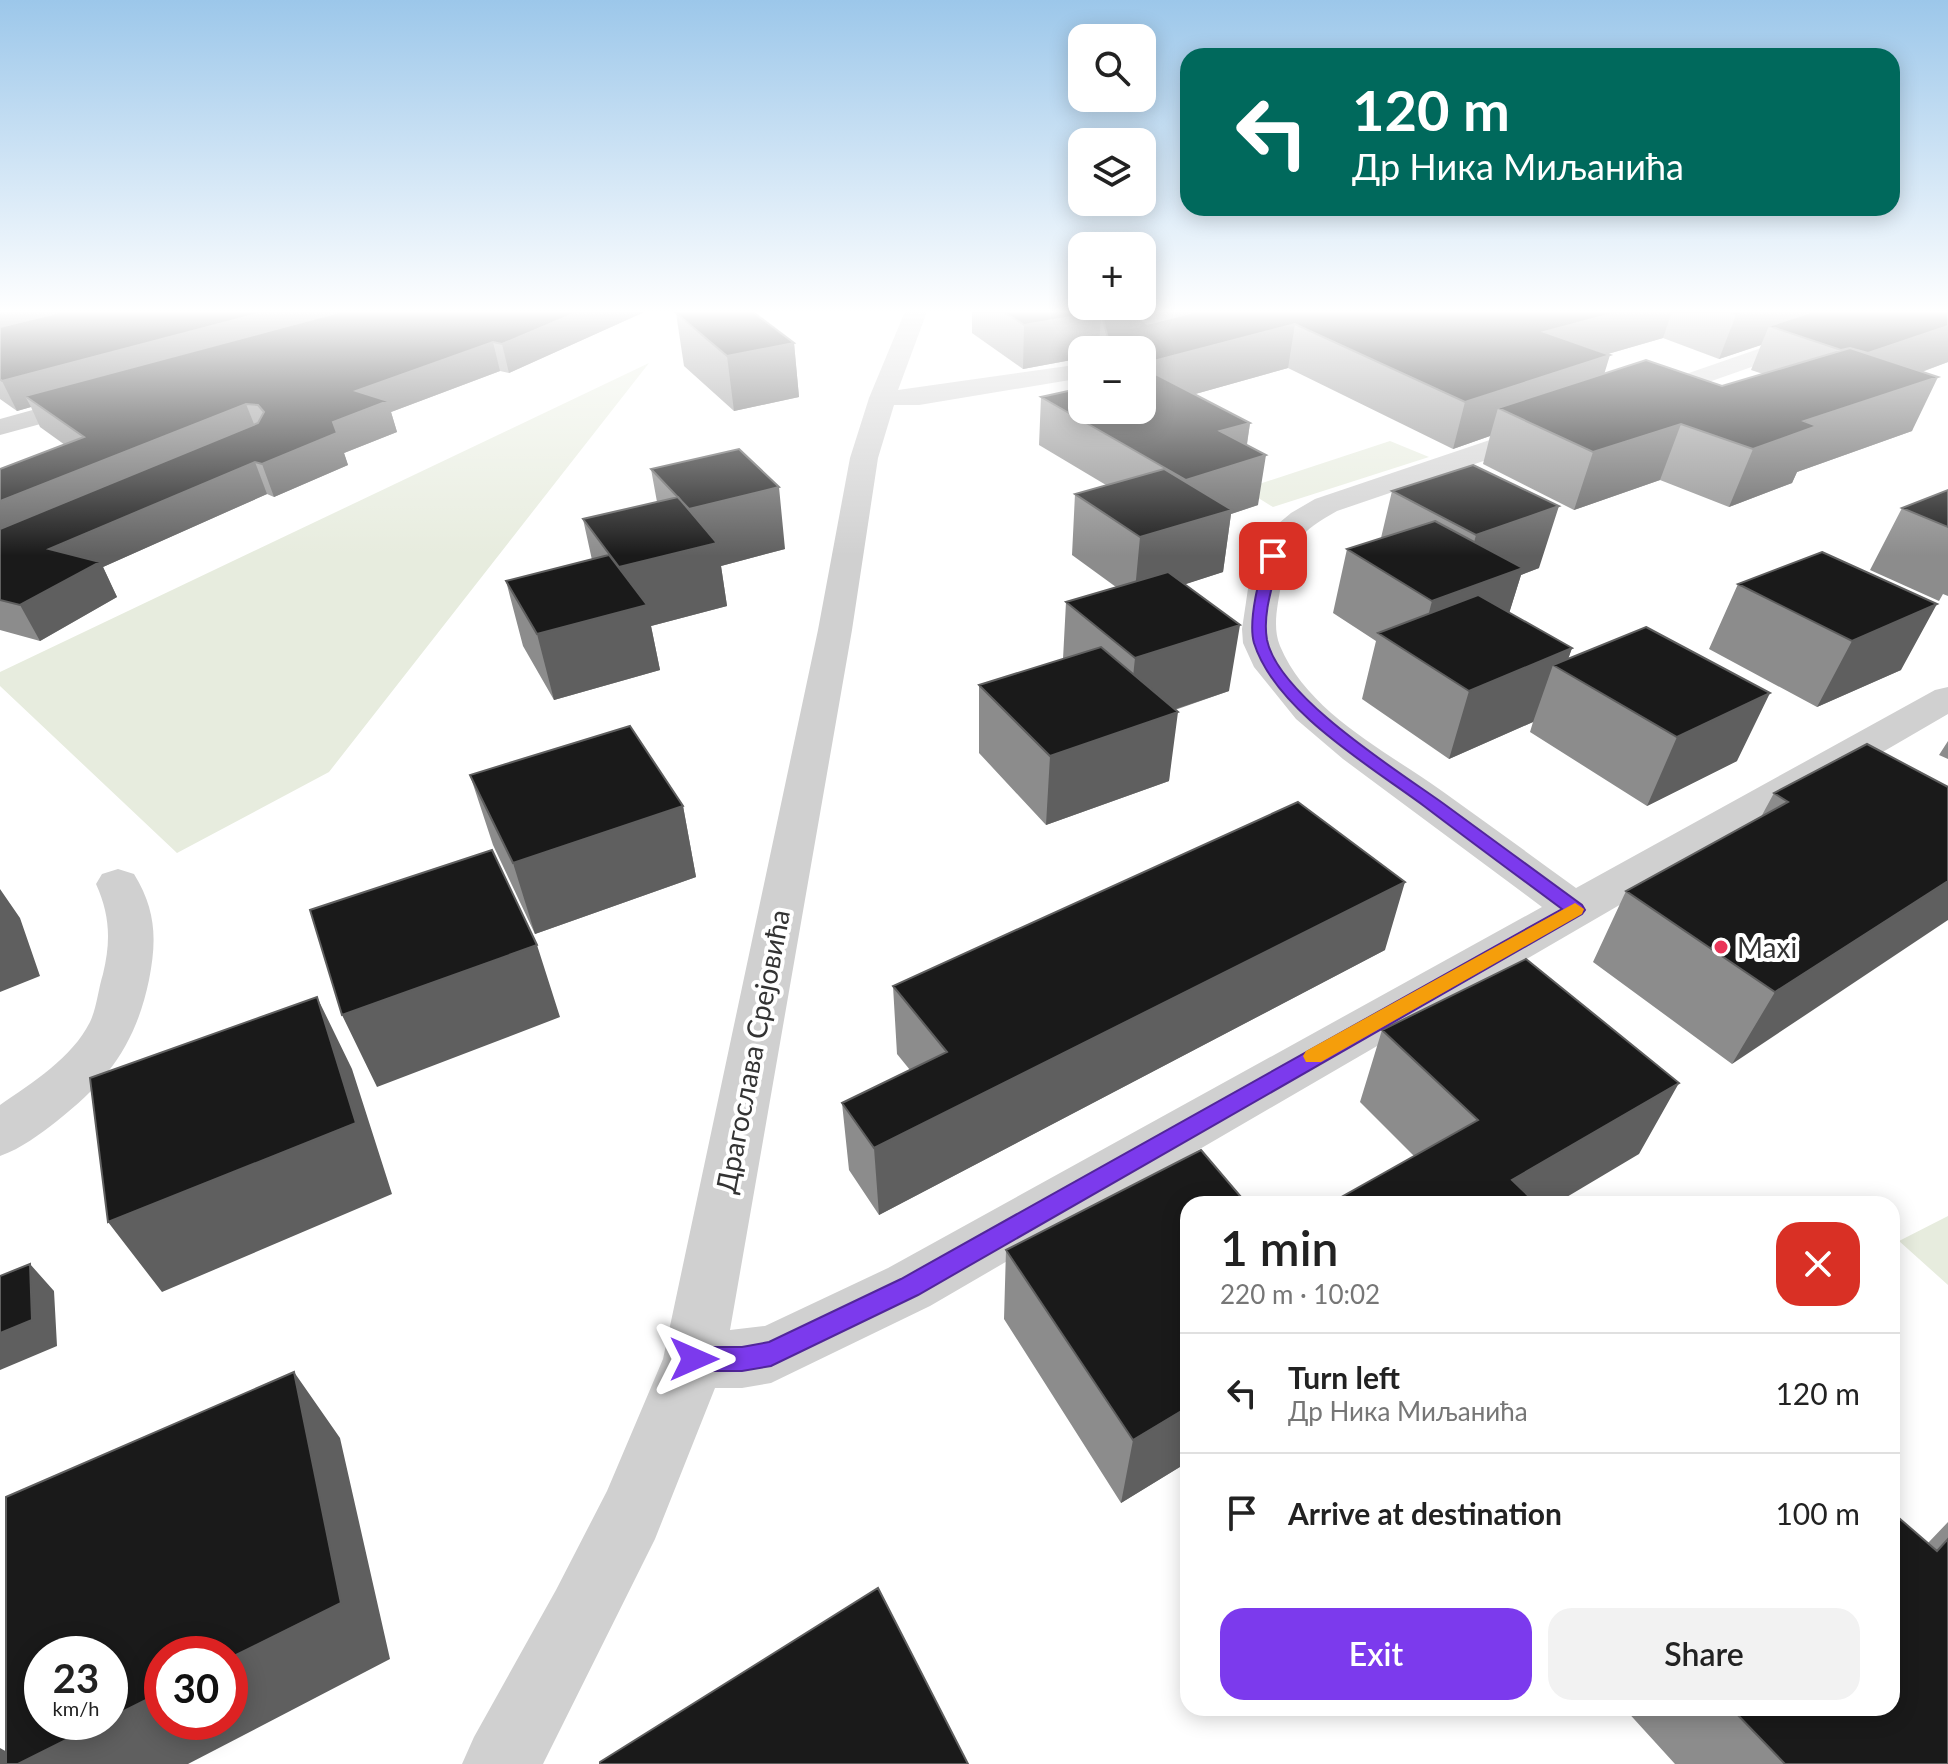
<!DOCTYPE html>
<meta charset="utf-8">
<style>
body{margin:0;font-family:Lato,sans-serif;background:#f2f2f2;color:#222;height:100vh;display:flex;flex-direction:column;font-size:30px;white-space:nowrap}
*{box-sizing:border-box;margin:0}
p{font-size:26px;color:#767676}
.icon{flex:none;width:44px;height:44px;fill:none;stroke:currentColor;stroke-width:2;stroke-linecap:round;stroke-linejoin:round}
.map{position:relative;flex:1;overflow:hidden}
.sheet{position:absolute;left:1180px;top:1196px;width:720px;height:520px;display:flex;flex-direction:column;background:#fff;border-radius:24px;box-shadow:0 4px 20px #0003}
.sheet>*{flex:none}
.banner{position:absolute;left:1180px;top:48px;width:720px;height:168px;border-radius:24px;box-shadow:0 4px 20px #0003;background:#00695c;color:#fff;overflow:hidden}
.buttons{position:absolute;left:1068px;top:24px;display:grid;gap:16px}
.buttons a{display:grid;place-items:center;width:88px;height:88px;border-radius:16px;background:#fff;box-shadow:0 4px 20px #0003;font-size:40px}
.speed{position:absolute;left:24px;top:1636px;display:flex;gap:16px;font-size:40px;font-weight:700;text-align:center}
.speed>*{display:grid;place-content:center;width:104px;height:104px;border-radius:50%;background:#fff;box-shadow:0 4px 20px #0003;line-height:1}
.speed small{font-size:20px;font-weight:400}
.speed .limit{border:12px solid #d22;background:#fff;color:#111}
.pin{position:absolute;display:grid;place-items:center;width:68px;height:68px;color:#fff;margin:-34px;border-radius:16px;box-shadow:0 4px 12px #0006}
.me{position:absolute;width:88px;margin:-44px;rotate:90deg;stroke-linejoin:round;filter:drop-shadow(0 0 6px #0008)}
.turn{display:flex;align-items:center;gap:28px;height:168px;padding:0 40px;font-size:36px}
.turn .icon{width:104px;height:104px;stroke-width:2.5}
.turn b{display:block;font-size:56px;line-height:68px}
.round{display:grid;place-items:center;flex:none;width:84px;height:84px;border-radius:24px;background:#f2f2f2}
.head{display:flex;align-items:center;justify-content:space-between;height:136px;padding:0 40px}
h1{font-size:48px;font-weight:600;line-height:60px}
.action{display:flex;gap:16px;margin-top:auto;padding:16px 40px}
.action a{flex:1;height:92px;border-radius:24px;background:#7c3aed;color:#fff;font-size:32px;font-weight:600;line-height:92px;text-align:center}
.action a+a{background:#f2f2f2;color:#222}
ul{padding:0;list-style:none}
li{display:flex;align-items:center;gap:24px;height:120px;padding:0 40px;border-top:2px solid #e0e0e0}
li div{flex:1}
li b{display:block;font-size:30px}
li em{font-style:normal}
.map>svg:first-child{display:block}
</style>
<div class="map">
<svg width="1948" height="1764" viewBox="0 0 1948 1764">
<rect width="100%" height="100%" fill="#fff"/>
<path fill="#e7ecde" d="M 649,363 L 329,772 L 177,853 L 0,686 L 0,672 Z
M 1390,441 L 1429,457 L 1273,507 L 1244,489 Z
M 1948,1216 L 1948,1285 L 1899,1241 Z"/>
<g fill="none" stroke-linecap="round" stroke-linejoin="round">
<path fill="#d0d0d0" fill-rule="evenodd" d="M 906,309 L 928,309 L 898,390 L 1082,364 L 1082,378 L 919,405 L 894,405 L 878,458 L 852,630 L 730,1330 L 765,1326 L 888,1268 L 1542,907 L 1343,759 L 1296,719 L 1254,667 L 1243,643 L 1242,629 L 1249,582 L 1257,554 L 1273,528 L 1291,513 L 1315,499 L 1531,426 L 1551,426 L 1555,432 L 1551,438 L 1337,511 C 1301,531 1288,544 1281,585 C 1278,604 1272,627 1280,646 C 1308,713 1386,751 1442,791 C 1487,823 1532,856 1576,888 L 1935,690 L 1948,687 L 1948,714 L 930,1306 L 771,1383 L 742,1388 L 715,1388 L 655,1539 L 543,1764 L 462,1764 L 474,1737 L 556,1590 L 607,1491 L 663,1359 L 818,630 L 850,458 L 869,398 Z
M 1827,309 L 1852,309 L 1800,350 L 1649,403 L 1631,403 L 1627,398 L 1631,393 L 1784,340 Z
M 118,869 L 134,874 C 156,910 157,939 149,980 C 136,1043 108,1081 57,1121 C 39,1135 22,1148 0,1156 L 0,1105 C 32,1083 72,1058 90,1022 C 97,1007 98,990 103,974 C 111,941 110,915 96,884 L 102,874 Z"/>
<path fill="#ababab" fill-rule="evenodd" d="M 94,393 L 103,395 L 107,401 L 103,407 L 0,435 L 0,419 Z"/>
</g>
<path fill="#8c8c8c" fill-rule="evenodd" d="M 0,309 L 651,309 L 509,373 L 500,371 L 391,412 L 397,432 L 344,453 L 348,465 L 274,497 L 267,494 L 103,567 L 117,597 L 40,641 L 0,630 L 0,469 L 65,445 L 40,427 L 31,407 L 17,411 L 0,399 Z
M 972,309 L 1948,309 L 1948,362 L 1922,372 L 1912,431 L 1797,472 L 1792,483 L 1729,507 L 1660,480 L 1574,510 L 1483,464 L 1490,436 L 1453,449 L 1288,368 L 1195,394 L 1250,423 L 1247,445 L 1258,505 L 1231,514 L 1223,572 L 1185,584 L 1229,691 L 1175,710 L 1169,781 L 1046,825 L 979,753 L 979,685 L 1063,659 L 1066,602 L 1116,587 L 1072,555 L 1075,494 L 1106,485 L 1039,445 L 1041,397 L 1142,410 L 1142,350 L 1082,350 L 1082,358 L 1023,369 L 972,333 ZM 1663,338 L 1719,359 L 1761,345 L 1751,370 L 1763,374 L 1722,386 L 1604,373 L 1608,354 Z
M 676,313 L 794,343 L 799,397 L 734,411 L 684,366 Z
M 651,469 L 785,549 L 721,566 L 727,606 L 651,626 L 660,670 L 554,700 L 523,646 L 506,581 L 592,560 L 583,519 L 657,502 Z
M 1948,490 L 1948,596 L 1943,594 L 1939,601 L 1870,570 L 1902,508 Z
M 1392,491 L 1539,568 L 1521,575 L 1509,613 L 1572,648 L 1568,659 L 1737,761 L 1647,806 L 1530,732 L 1533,722 L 1449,759 L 1362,699 L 1376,641 L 1333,613 L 1347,549 L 1381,538 Z
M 1822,552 L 1901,670 L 1817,707 L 1709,649 L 1738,584 Z
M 1948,741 L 1948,759 L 1939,755 Z
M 470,775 L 683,806 L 696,877 L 535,934 L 493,845 Z
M 1948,787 L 1732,1064 L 1593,962 L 1626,891 L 1761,817 L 1774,793 Z
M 1385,950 L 879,1215 L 849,1170 L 842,1103 L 910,1070 L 897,1054 L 893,986 Z
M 1382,1030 L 1639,1154 L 1414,1156 L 1360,1102 Z
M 1188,1204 L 1188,1462 L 1121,1503 L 1004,1319 L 1006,1250 Z
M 1948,1522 L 1948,1764 L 1675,1764 L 1624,1708 L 1892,1708 L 1928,1543 Z"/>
<path fill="#5f5f5f" d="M 0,309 L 116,309 L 0,339 Z
M 276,309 L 386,309 L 25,396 L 31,407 L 17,411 L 2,381 Z
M 585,309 L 651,309 L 509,373 L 502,344 Z
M 1144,309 L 1273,309 L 1141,350 Z
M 1630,309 L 1673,309 L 1663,338 L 1531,376 L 1544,332 Z
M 1756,309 L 1822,309 L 1769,326 L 1761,345 L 1719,359 L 1736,315 Z
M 1948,309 L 1948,362 L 1839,402 L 1859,356 Z
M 1101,312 L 1099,350 L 1082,350 L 1082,358 L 1023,369 L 1024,325 Z
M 1295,324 L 1288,368 L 1142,409 L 1142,364 Z
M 493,342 L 500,371 L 391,412 L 397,432 L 344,453 L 348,465 L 274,497 L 262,464 L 333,422 L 356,391 Z
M 794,343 L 799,397 L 734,411 L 727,356 Z
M 1610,355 L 1596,401 L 1498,408 L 1490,436 L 1453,449 L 1465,402 Z
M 1938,377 L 1912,431 L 1797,472 L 1792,483 L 1729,507 L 1753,449 L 1804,421 Z
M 246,404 L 258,434 L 0,542 L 0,501 Z
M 1250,423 L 1244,462 L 1266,455 L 1258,505 L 1231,514 L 1223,572 L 1134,601 L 1140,537 L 1181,525 L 1186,480 L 1220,431 Z
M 1681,424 L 1660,480 L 1574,510 L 1593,452 Z
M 255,462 L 267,494 L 103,567 L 117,597 L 40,641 L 20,605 L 49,549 Z
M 779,487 L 785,549 L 721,566 L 727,606 L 651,626 L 660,670 L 554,700 L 537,634 L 689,509 Z
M 1559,506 L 1539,568 L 1521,575 L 1503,633 L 1417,658 L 1432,601 L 1461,591 L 1476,535 Z
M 1937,604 L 1901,670 L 1817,707 L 1852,641 Z
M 1240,625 L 1229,691 L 1128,725 L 1135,658 Z
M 1572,648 L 1564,671 L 1553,665 L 1533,722 L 1449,759 L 1469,691 Z
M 1770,693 L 1737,761 L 1647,806 L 1677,737 Z
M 1178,712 L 1169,781 L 1046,825 L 1050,756 Z
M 683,806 L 696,877 L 535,934 L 513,863 Z
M 1948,881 L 1948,920 L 1732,1064 L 1775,992 Z
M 1405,882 L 1385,950 L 879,1215 L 874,1148 Z
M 0,889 L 20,918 L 40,976 L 0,992 Z
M 537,945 L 560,1017 L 377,1087 L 342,1015 Z
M 317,997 L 352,1069 L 392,1194 L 162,1292 L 108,1222 Z
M 1679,1083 L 1639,1154 L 1555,1204 L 1500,1204 L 1512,1180 Z
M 30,1264 L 54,1291 L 57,1346 L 0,1370 L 0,1333 Z
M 294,1372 L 340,1438 L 390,1659 L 188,1764 L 0,1764 L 0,1748 L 23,1761 L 102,1722 L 110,1722 L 110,1718 L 162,1692 L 162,1722 L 230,1722 L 230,1658 Z
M 1188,1407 L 1188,1462 L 1121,1503 L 1133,1440 Z"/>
<path fill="#1a1a1a" stroke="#5f5f5f" stroke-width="2" d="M 73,309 L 276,309 L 2,381 L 0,379 L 0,327 Z
M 351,309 L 585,309 L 502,344 L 493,342 L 356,391 L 388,401 L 333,422 L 337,433 L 262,464 L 255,462 L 49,549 L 100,562 L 20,605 L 0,600 L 0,529 L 258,423 L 264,412 L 258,405 L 246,404 L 0,501 L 0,469 L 84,437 L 25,396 Z
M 701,309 L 749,309 L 794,343 L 727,356 L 676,313 Z
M 999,309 L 1144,309 L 1143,321 L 1147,324 L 1207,309 L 1630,309 L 1544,332 L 1610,355 L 1465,402 L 1295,324 L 1142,364 L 1142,350 L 1111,350 L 1101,312 L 1024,325 Z
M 1717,309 L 1756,309 L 1736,315 Z
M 1820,309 L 1948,309 L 1948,326 L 1868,353 L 1850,348 L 1841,350 L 1769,326 Z
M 1850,348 L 1938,377 L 1804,421 L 1817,426 L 1753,449 L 1681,424 L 1593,452 L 1498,408 L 1646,360 L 1722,386 Z
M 1142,367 L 1250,423 L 1220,431 L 1266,455 L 1186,480 L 1041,397 L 1082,388 L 1082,410 L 1142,410 Z
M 739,449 L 779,487 L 689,509 L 651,469 Z
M 1473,465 L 1559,506 L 1476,535 L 1392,491 Z
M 1164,469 L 1232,510 L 1140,537 L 1075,494 Z
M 1948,490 L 1948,527 L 1902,508 Z
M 678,497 L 717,543 L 619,567 L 583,519 Z
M 1435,521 L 1523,568 L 1432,601 L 1347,549 Z
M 1822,552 L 1937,604 L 1852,641 L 1738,584 Z
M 609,555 L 647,605 L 537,634 L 506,581 Z
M 1168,572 L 1240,625 L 1135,658 L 1066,602 Z
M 1478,595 L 1572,648 L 1469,691 L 1378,633 Z
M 1646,627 L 1770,693 L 1677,737 L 1553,665 Z
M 1101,647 L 1178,712 L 1050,756 L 979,685 Z
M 630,726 L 683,806 L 513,863 L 470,775 Z
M 1867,744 L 1948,787 L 1948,881 L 1775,992 L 1626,891 L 1788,802 L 1774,793 Z
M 1298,802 L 1405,882 L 874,1148 L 842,1103 L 947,1052 L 893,986 Z
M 492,850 L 537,945 L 342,1015 L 310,910 Z
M 1526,959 L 1679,1083 L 1512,1180 L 1537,1204 L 1329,1204 L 1478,1120 L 1382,1030 Z
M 317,997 L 356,1123 L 108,1222 L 90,1078 Z
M 1201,1150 L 1247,1204 L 1188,1204 L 1188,1407 L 1133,1440 L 1006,1250 Z
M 30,1264 L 32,1320 L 0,1333 L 0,1276 Z
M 294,1372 L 341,1603 L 230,1658 L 230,1654 L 162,1654 L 162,1692 L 110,1718 L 110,1654 L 42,1654 L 42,1722 L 102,1722 L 18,1764 L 6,1764 L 6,1497 Z
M 1892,1512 L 1937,1551 L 1948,1539 L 1948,1764 L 1785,1764 L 1731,1708 L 1892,1708 Z
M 878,1588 L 968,1764 L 600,1764 L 600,1762 Z"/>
<linearGradient id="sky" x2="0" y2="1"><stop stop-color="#9cc7ea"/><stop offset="0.56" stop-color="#fff"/><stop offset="1" stop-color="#fff" stop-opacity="0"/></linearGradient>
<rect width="1948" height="556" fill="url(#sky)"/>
<path fill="#7c3aed" stroke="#51269a" stroke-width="2" d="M 1269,553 L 1280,556 C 1274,582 1262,613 1267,640 C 1279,697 1398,771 1444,804 C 1490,838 1536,871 1582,905 L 1585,910 L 1582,914 L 918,1295 L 771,1366 L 742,1371 L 694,1371 L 685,1367 L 681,1359 L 685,1350 L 694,1347 L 742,1347 L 769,1342 L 901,1279 L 1562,909 C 1516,875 1470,841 1424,806 C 1370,766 1275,710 1254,643 C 1248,622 1259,572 1269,553 Z"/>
<path fill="#f59e0b" d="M 1575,903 L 1584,909 L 1582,914 L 1321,1062 L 1306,1062 L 1303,1056 L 1306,1051 Z"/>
<circle fill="#ea3558" stroke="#fff" stroke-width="3" cx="1721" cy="947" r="8"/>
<g text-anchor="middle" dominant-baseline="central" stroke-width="8" stroke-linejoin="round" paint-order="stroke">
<g font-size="28" fill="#333" stroke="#fff" text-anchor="start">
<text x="1737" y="947">Maxi</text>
</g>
<g font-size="28" fill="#333" stroke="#fff">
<text transform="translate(752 1051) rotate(-79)">Драгослава Срејовића</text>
</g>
</g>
</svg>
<div class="buttons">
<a><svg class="icon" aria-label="search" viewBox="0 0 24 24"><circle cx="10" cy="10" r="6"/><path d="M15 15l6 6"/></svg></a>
<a><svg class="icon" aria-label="layers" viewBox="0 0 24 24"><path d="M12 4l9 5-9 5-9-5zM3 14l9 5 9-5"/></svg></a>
<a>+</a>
<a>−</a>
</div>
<div class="speed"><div>23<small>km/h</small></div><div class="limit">30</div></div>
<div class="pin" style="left:1273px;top:556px;background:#d93025"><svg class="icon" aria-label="arrive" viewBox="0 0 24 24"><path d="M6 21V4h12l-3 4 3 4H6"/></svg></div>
<svg class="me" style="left:694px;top:1359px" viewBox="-20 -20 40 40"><path d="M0-17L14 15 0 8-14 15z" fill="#7c3aed" stroke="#fff" stroke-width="4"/></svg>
<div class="banner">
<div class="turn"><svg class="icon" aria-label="left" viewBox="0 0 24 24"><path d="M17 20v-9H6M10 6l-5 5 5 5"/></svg><div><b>120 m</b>Др Ника Миљанића</div></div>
</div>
<section class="sheet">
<div class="head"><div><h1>1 min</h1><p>220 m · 10:02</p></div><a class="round" style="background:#d93025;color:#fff"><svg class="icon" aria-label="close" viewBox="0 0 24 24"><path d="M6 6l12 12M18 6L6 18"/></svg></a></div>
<ul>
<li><svg class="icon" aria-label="left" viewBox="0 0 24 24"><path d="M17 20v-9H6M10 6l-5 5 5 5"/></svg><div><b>Turn left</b><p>Др Ника Миљанића</p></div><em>120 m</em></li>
<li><svg class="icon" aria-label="arrive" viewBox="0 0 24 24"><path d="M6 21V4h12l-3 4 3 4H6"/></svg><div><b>Arrive at destination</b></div><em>100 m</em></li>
</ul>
<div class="action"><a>Exit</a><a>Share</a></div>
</section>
</div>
